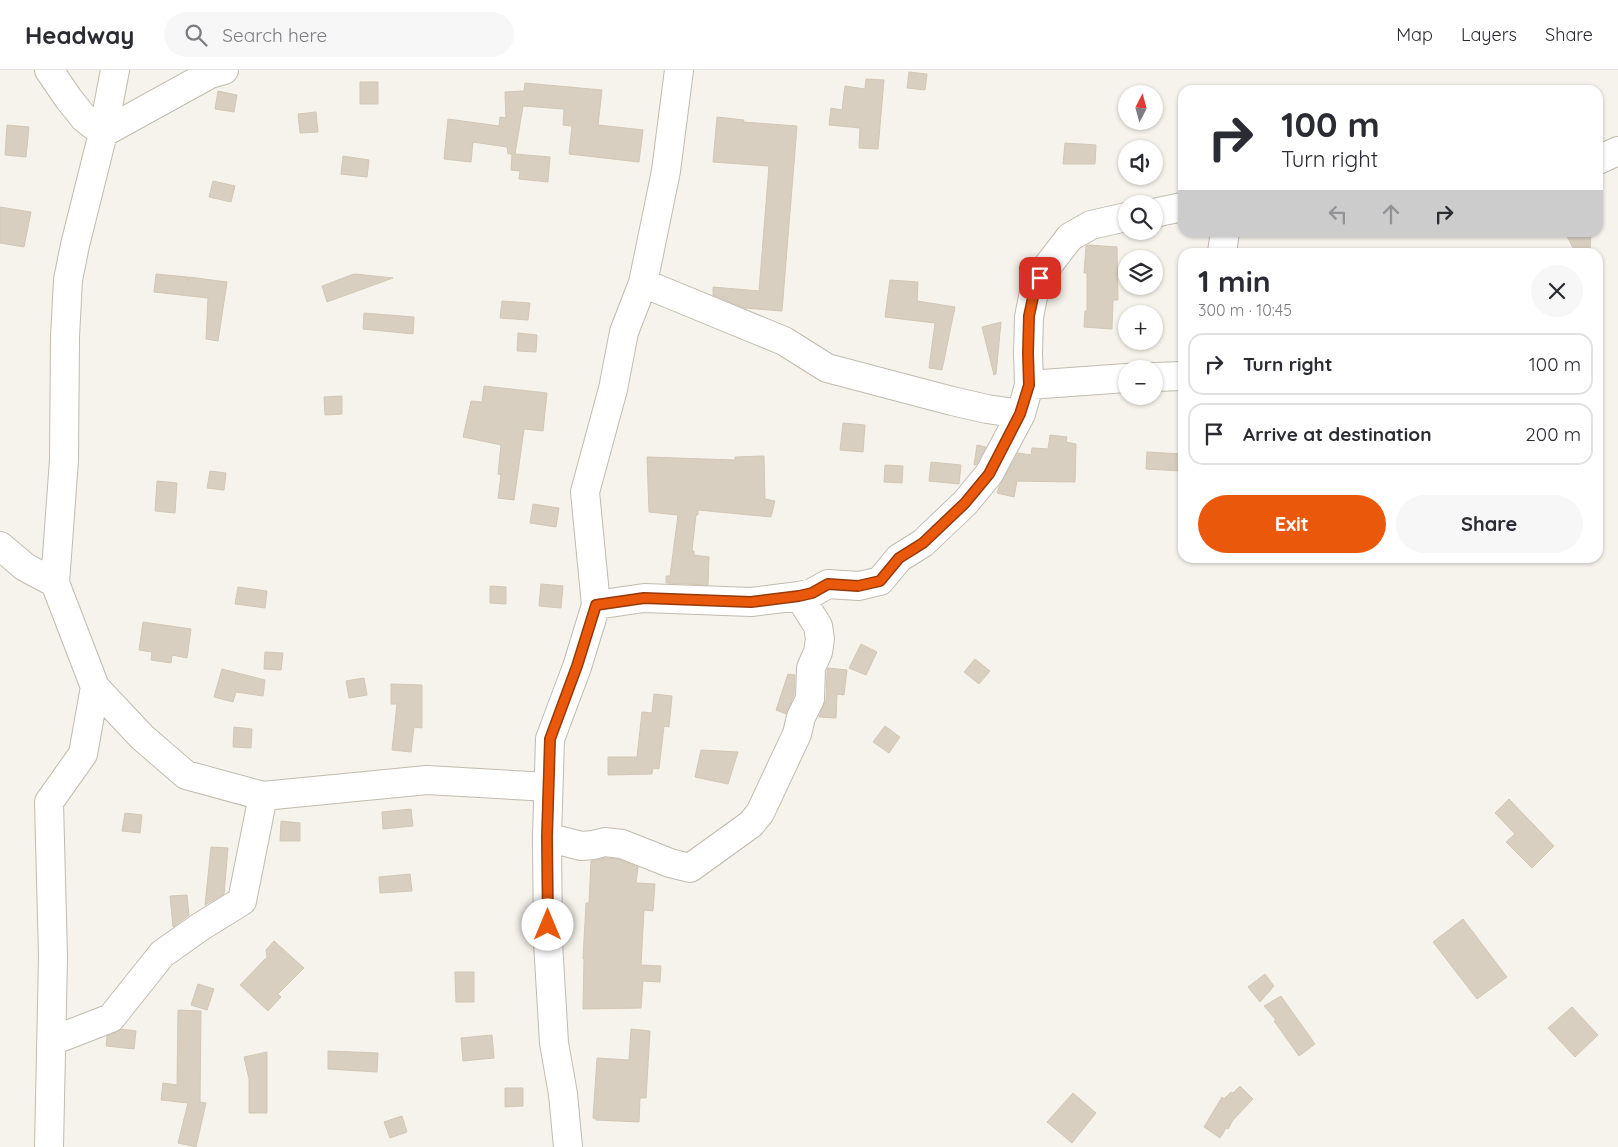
<!DOCTYPE html>
<meta charset="utf-8">
<style>
body{margin:0;font-family:Quicksand,sans-serif;background:#f7f7f7;color:#2b2b33;height:100vh;display:flex;flex-direction:column;font-size:19px;white-space:nowrap}
*{box-sizing:border-box;margin:0}
p{font-size:16px;color:#7c7c81}
.icon{flex:none;width:28px;height:28px;fill:none;stroke:currentColor;stroke-width:2;stroke-linecap:round;stroke-linejoin:round}
.map{position:relative;flex:1;overflow:hidden}
.side{position:absolute;left:1178px;top:178px;width:425px;height:315px;display:flex;flex-direction:column;background:#fff;border-radius:15px;box-shadow:0 1px 4px #0004}
.side>*{flex:none}
.banner{position:absolute;left:1178px;top:15px;width:425px;height:152px;border-radius:15px;box-shadow:0 1px 4px #0004;background:#fff;color:#2b2b33;overflow:hidden}
.needle{width:32px;rotate:6deg}
.tools{position:absolute;left:1118px;top:15px;display:grid;gap:10px}
.tools a{display:grid;place-items:center;width:45px;height:45px;border-radius:50%;background:#fff;box-shadow:0 1px 4px #0004;font-size:25px}
.pin{position:absolute;display:grid;place-items:center;width:42px;height:42px;color:#fff;margin:-21px;border-radius:10px;box-shadow:0 2px 8px #0006}
.me{position:absolute;width:55px;margin:-28px;rotate:0deg;stroke-linejoin:round;filter:drop-shadow(0 0 4px #0008)}
.turn{display:flex;align-items:center;gap:18px;height:105px;padding:0 20px;font-size:22px}
.turn .icon{width:65px;height:65px;stroke-width:2.5}
.turn b{display:block;font-size:35px;line-height:42px}
.lanes{display:flex;align-items:center;height:48px;padding:0 20px;background:#0003;justify-content:center;gap:25px;direction:ltr}
.lanes .off{opacity:.35}
.round{display:grid;place-items:center;flex:none;width:52px;height:52px;border-radius:26px;background:#f7f7f7}
.overview{display:flex;align-items:center;justify-content:space-between;height:85px;padding:0 20px}
h1{font-size:30px;font-weight:700;line-height:38px}
.button{display:flex;gap:10px;margin-top:auto;padding:10px 20px}
.button a{flex:1;height:58px;border-radius:30px;background:#ea580c;color:#fff;font-size:20px;font-weight:700;line-height:58px;text-align:center}
.button a+a{background:#f7f7f7;color:#2b2b33}
ul{padding:0;list-style:none}
li{display:flex;align-items:center;gap:15px;height:62px;margin:0 10px 8px;padding:0 10px;border:2px solid #e1e1e2;border-radius:15px}
li div{flex:1}
li b{display:block;font-size:19px}
li em{font-style:normal}
header{display:flex;align-items:center;gap:30px;box-sizing:border-box;height:70px;padding:0 25px;background:#fff;border-bottom:1px solid #e1e1e2}
header strong{font-size:24px}
nav{display:flex;gap:28px;margin-inline-start:auto;font-size:18px}
.search{width:350px;height:45px;background:#f7f7f7;display:flex;align-items:center;gap:12px;box-sizing:border-box;padding:0 18px;border-radius:28px;color:#7c7c81;font-size:19px}
.map>svg:first-child{display:block}
</style>
<header>
<strong>Headway</strong>
<div class="search"><svg class="icon" aria-label="search" viewBox="0 0 24 24"><circle cx="10" cy="10" r="6"/><path d="M15 15l6 6"/></svg>Search here</div>
<nav><a>Map</a><a>Layers</a><a>Share</a></nav>
</header>
<div class="map">
<svg width="1618" height="1077" viewBox="0 0 1618 1077">
<rect width="100%" height="100%" fill="#f6f3ec"/>
<path fill="#d8cfc1" stroke="#d3c7b4" d="M 909,2 L 927,4 L 925,20 L 907,18 Z
M 866,9 L 884,10 L 878,79 L 859,78 L 860,58 L 829,55 L 831,38 L 842,40 L 845,16 L 865,19 Z
M 360,12 L 378,12 L 378,34 L 360,34 Z
M 525,13 L 602,20 L 598,55 L 643,60 L 639,92 L 569,84 L 572,56 L 563,55 L 564,39 L 523,36 L 515,84 L 550,87 L 548,112 L 519,109 L 520,101 L 511,100 L 512,84 L 508,84 L 507,77 L 473,72 L 471,92 L 444,89 L 448,49 L 499,56 L 500,47 L 506,48 L 505,22 L 524,21 Z
M 218,21 L 237,25 L 234,42 L 215,39 Z
M 316,42 L 318,62 L 300,63 L 298,44 Z
M 717,47 L 744,50 L 743,52 L 797,56 L 782,241 L 744,238 L 713,225 L 713,217 L 759,221 L 769,96 L 713,92 Z
M 7,55 L 29,57 L 26,87 L 5,85 Z
M 1065,73 L 1096,75 L 1095,94 L 1063,94 Z
M 343,86 L 369,90 L 367,107 L 341,104 Z
M 213,111 L 235,116 L 231,132 L 209,127 Z
M 0,137 L 31,142 L 24,177 L 0,173 Z
M 1565,162 L 1591,162 L 1590,182 L 1575,182 Z
M 1088,175 L 1117,177 L 1118,230 L 1113,230 L 1112,259 L 1084,257 L 1085,241 L 1087,241 L 1087,203 L 1084,203 L 1086,176 Z
M 156,204 L 188,207 L 188,211 L 189,207 L 227,212 L 218,271 L 206,269 L 208,228 L 154,222 Z
M 354,204 L 355,204 L 393,208 L 327,232 L 322,216 Z
M 890,210 L 918,212 L 917,231 L 955,237 L 942,300 L 929,298 L 935,253 L 885,247 Z
M 502,231 L 530,233 L 528,250 L 500,248 Z
M 364,243 L 414,247 L 413,264 L 363,259 Z
M 1001,252 L 996,304 L 994,305 L 982,257 Z
M 518,263 L 537,265 L 536,282 L 517,281 Z
M 484,316 L 547,323 L 543,361 L 524,359 L 514,430 L 498,428 L 501,405 L 498,404 L 501,375 L 463,367 L 471,331 L 482,332 Z
M 342,326 L 342,344 L 325,345 L 324,327 Z
M 843,353 L 865,355 L 863,382 L 840,380 Z
M 1050,365 L 1067,367 L 1066,372 L 1076,374 L 1075,412 L 1017,411 L 1014,427 L 997,423 L 999,417 L 1018,383 L 1031,385 L 1032,378 L 1048,379 Z
M 977,375 L 986,377 L 976,395 L 974,395 Z
M 1147,382 L 1182,384 L 1181,401 L 1146,399 Z
M 764,386 L 765,429 L 775,431 L 771,447 L 698,440 L 698,445 L 696,445 L 692,481 L 694,481 L 694,485 L 709,487 L 708,515 L 666,513 L 666,506 L 670,506 L 678,445 L 649,442 L 647,387 L 735,390 L 735,387 Z
M 931,392 L 961,395 L 959,414 L 929,411 Z
M 885,395 L 903,396 L 902,413 L 884,412 Z
M 210,401 L 226,403 L 224,420 L 207,418 Z
M 157,411 L 177,413 L 175,443 L 155,441 Z
M 533,434 L 559,438 L 556,457 L 530,453 Z
M 541,514 L 563,516 L 561,538 L 539,536 Z
M 490,516 L 506,517 L 506,534 L 490,533 Z
M 238,517 L 267,521 L 265,538 L 235,534 Z
M 143,552 L 191,559 L 187,588 L 172,585 L 171,593 L 151,590 L 152,582 L 139,580 Z
M 861,574 L 877,582 L 866,605 L 849,598 Z
M 265,582 L 283,583 L 281,600 L 264,599 Z
M 975,589 L 990,601 L 979,614 L 964,602 Z
M 828,598 L 847,600 L 844,625 L 837,624 L 836,648 L 819,647 L 826,630 L 827,602 Z
M 222,599 L 265,610 L 263,626 L 236,622 L 233,632 L 214,627 Z
M 788,604 L 795,605 L 794,625 L 786,644 L 776,640 Z
M 364,608 L 367,625 L 349,628 L 346,611 Z
M 391,614 L 422,615 L 422,658 L 414,657 L 411,682 L 392,680 L 397,634 L 391,634 Z
M 654,624 L 672,626 L 669,657 L 664,656 L 659,699 L 653,698 L 652,704 L 608,705 L 608,687 L 637,687 L 642,642 L 652,643 Z
M 885,656 L 900,667 L 889,683 L 873,672 Z
M 234,657 L 252,659 L 251,678 L 233,677 Z
M 701,680 L 738,682 L 728,714 L 695,707 Z
M 1509,729 L 1554,776 L 1532,798 L 1506,772 L 1515,764 L 1495,743 Z
M 411,739 L 413,756 L 383,759 L 382,742 Z
M 125,743 L 142,745 L 140,763 L 122,761 Z
M 281,751 L 300,753 L 300,771 L 280,771 Z
M 211,777 L 228,778 L 224,824 L 205,835 Z
M 606,788 L 618,789 L 638,797 L 636,813 L 655,814 L 653,841 L 644,840 L 641,895 L 661,896 L 660,912 L 643,911 L 641,938 L 583,939 L 584,889 L 583,889 L 586,833 L 589,833 L 591,791 Z
M 410,804 L 412,821 L 380,823 L 379,807 Z
M 187,825 L 189,845 L 173,857 L 170,826 Z
M 1463,849 L 1507,907 L 1477,929 L 1433,872 Z
M 274,871 L 304,898 L 278,924 L 281,927 L 268,941 L 240,915 L 267,887 L 266,880 Z
M 455,902 L 474,902 L 474,932 L 456,932 Z
M 1265,904 L 1274,916 L 1260,932 L 1248,917 Z
M 198,914 L 214,919 L 207,940 L 191,935 Z
M 1281,926 L 1315,974 L 1299,986 L 1274,951 L 1276,950 L 1264,936 Z
M 1572,937 L 1598,965 L 1575,987 L 1548,958 Z
M 178,940 L 201,941 L 200,1032 L 206,1033 L 196,1077 L 178,1073 L 188,1033 L 161,1030 L 163,1013 L 177,1015 Z
M 121,959 L 136,961 L 134,979 L 106,976 L 107,966 Z
M 631,959 L 650,961 L 646,1028 L 640,1028 L 639,1052 L 596,1050 L 596,1049 L 593,1048 L 597,988 L 629,990 Z
M 492,965 L 494,988 L 463,991 L 461,968 Z
M 328,981 L 378,983 L 377,1002 L 328,999 Z
M 267,982 L 267,1043 L 249,1043 L 249,1009 L 244,987 Z
M 1240,1016 L 1253,1029 L 1233,1050 L 1228,1059 L 1226,1058 L 1220,1068 L 1204,1057 L 1222,1027 L 1224,1029 L 1231,1022 L 1233,1023 Z
M 505,1018 L 523,1018 L 523,1036 L 505,1037 Z
M 1073,1023 L 1096,1043 L 1072,1073 L 1047,1052 Z
M 402,1046 L 407,1062 L 390,1068 L 384,1052 Z"/>
<g fill="none" stroke-linecap="round" stroke-linejoin="round">
<defs>
<path id="minor" d="M 49,0 L 68,28 L 84,48 L 103,63 L 210,4 L 224,0
M 115,0 L 103,63 L 75,175 L 68,210 L 65,267 L 64,390 L 55,513 L 95,617 L 142,667 L 186,705 L 263,726 L 427,710 L 548,717
M 1598,90 L 1618,81
M 1154,143 L 1182,137
M 1222,182 L 1225,162
M 643,213 L 784,271 L 827,298 L 952,331 L 987,339 L 1021,344
M 1154,307 L 1182,306
M 1029,315 L 1126,308
M 0,476 L 25,497 L 55,513
M 596,535 L 644,528 L 751,532 L 799,526 L 812,523 L 828,514 L 859,516 L 880,511 L 899,488 L 923,473 L 965,433 L 989,404 L 1021,344 L 1029,315 L 1028,283 L 1029,247 L 1035,217 L 1046,198 L 1070,167 L 1091,155 L 1126,147
M 547,767 L 581,776 L 593,775 L 605,772 L 622,774 L 670,793 L 690,798 L 751,754 L 760,743 L 797,664 L 801,647 L 810,629 L 811,598 L 818,582 L 820,569 L 818,556 L 799,526
M 52,971 L 111,948 L 162,884 L 200,857 L 242,831 L 263,726
M 49,1077 L 53,887 L 49,732 L 83,684 L 95,617
M 568,1077 L 563,1024 L 554,973 L 548,872 L 547,767 L 550,669 L 577,597 L 596,535 L 585,422 L 613,319 L 624,262 L 643,213 L 666,101 L 679,0"/>
</defs>
<use href="#minor" stroke="#c2bbae" stroke-width="30"/>
<use href="#minor" stroke="#fff" stroke-width="28"/>
</g>
<g fill="none" stroke-linecap="round" stroke-linejoin="round">
<defs>
<path id="route" d="M 548,855 L 547,767 L 550,669 L 577,596 L 596,535 L 644,528 L 751,532 L 799,526 L 812,523 L 828,514 L 858,516 L 880,511 L 899,488 L 923,473 L 965,433 L 989,404 L 1020,344 L 1029,315 L 1028,283 L 1029,246 L 1035,218 L 1040,208"/>
</defs>
<use href="#route" stroke="#983908" stroke-width="12"/>
<use href="#route" stroke="#ea580c" stroke-width="9"/>
</g>
</svg>
<div class="tools">
<a><svg class="needle" viewBox="-14 -14 28 28"><path d="M0-13l5 13h-10z" fill="#e53935"/><path d="M0 13l5-13h-10z" fill="#7c7c81"/></svg></a>
<a><svg class="icon" aria-label="sound" viewBox="0 0 24 24"><path d="M4 9h4l5-4v14l-5-4H4zM17 9q2 3 0 6"/></svg></a>
<a><svg class="icon" aria-label="search" viewBox="0 0 24 24"><circle cx="10" cy="10" r="6"/><path d="M15 15l6 6"/></svg></a>
<a><svg class="icon" aria-label="layers" viewBox="0 0 24 24"><path d="M12 4l9 5-9 5-9-5zM3 14l9 5 9-5"/></svg></a>
<a>+</a>
<a>−</a>
</div>
<div class="pin" style="left:1040px;top:208px;background:#d93025"><svg class="icon" aria-label="arrive" viewBox="0 0 24 24"><path d="M6 21V4h12l-3 4 3 4H6"/></svg></div>
<svg class="me" style="left:548px;top:855px" viewBox="-20 -20 40 40"><circle r="19" fill="#fff"/><path d="M0-13L10 11 0 6-10 11z" fill="#ea580c"/></svg>
<div class="banner">
<div class="turn"><svg class="icon" aria-label="right" viewBox="0 0 24 24"><path d="M7 20v-9h11M14 6l5 5-5 5"/></svg><div><b>100 m</b>Turn right</div></div>
<div class="lanes"><svg class="icon off" aria-label="left" viewBox="0 0 24 24"><path d="M17 20v-9H6M10 6l-5 5 5 5"/></svg><svg class="icon off" aria-label="ahead" viewBox="0 0 24 24"><path d="M12 20V5M6 11l6-6 6 6"/></svg><svg class="icon" aria-label="right" viewBox="0 0 24 24"><path d="M7 20v-9h11M14 6l5 5-5 5"/></svg></div>
</div>
<section class="side">
<div class="overview"><div><h1>1 min</h1><p>300 m · 10:45</p></div><a class="round"><svg class="icon" aria-label="close" viewBox="0 0 24 24"><path d="M6 6l12 12M18 6L6 18"/></svg></a></div>
<ul>
<li><svg class="icon" aria-label="right" viewBox="0 0 24 24"><path d="M7 20v-9h11M14 6l5 5-5 5"/></svg><div><b>Turn right</b></div><em>100 m</em></li>
<li><svg class="icon" aria-label="arrive" viewBox="0 0 24 24"><path d="M6 21V4h12l-3 4 3 4H6"/></svg><div><b>Arrive at destination</b></div><em>200 m</em></li>
</ul>
<div class="button"><a>Exit</a><a>Share</a></div>
</section>
</div>
